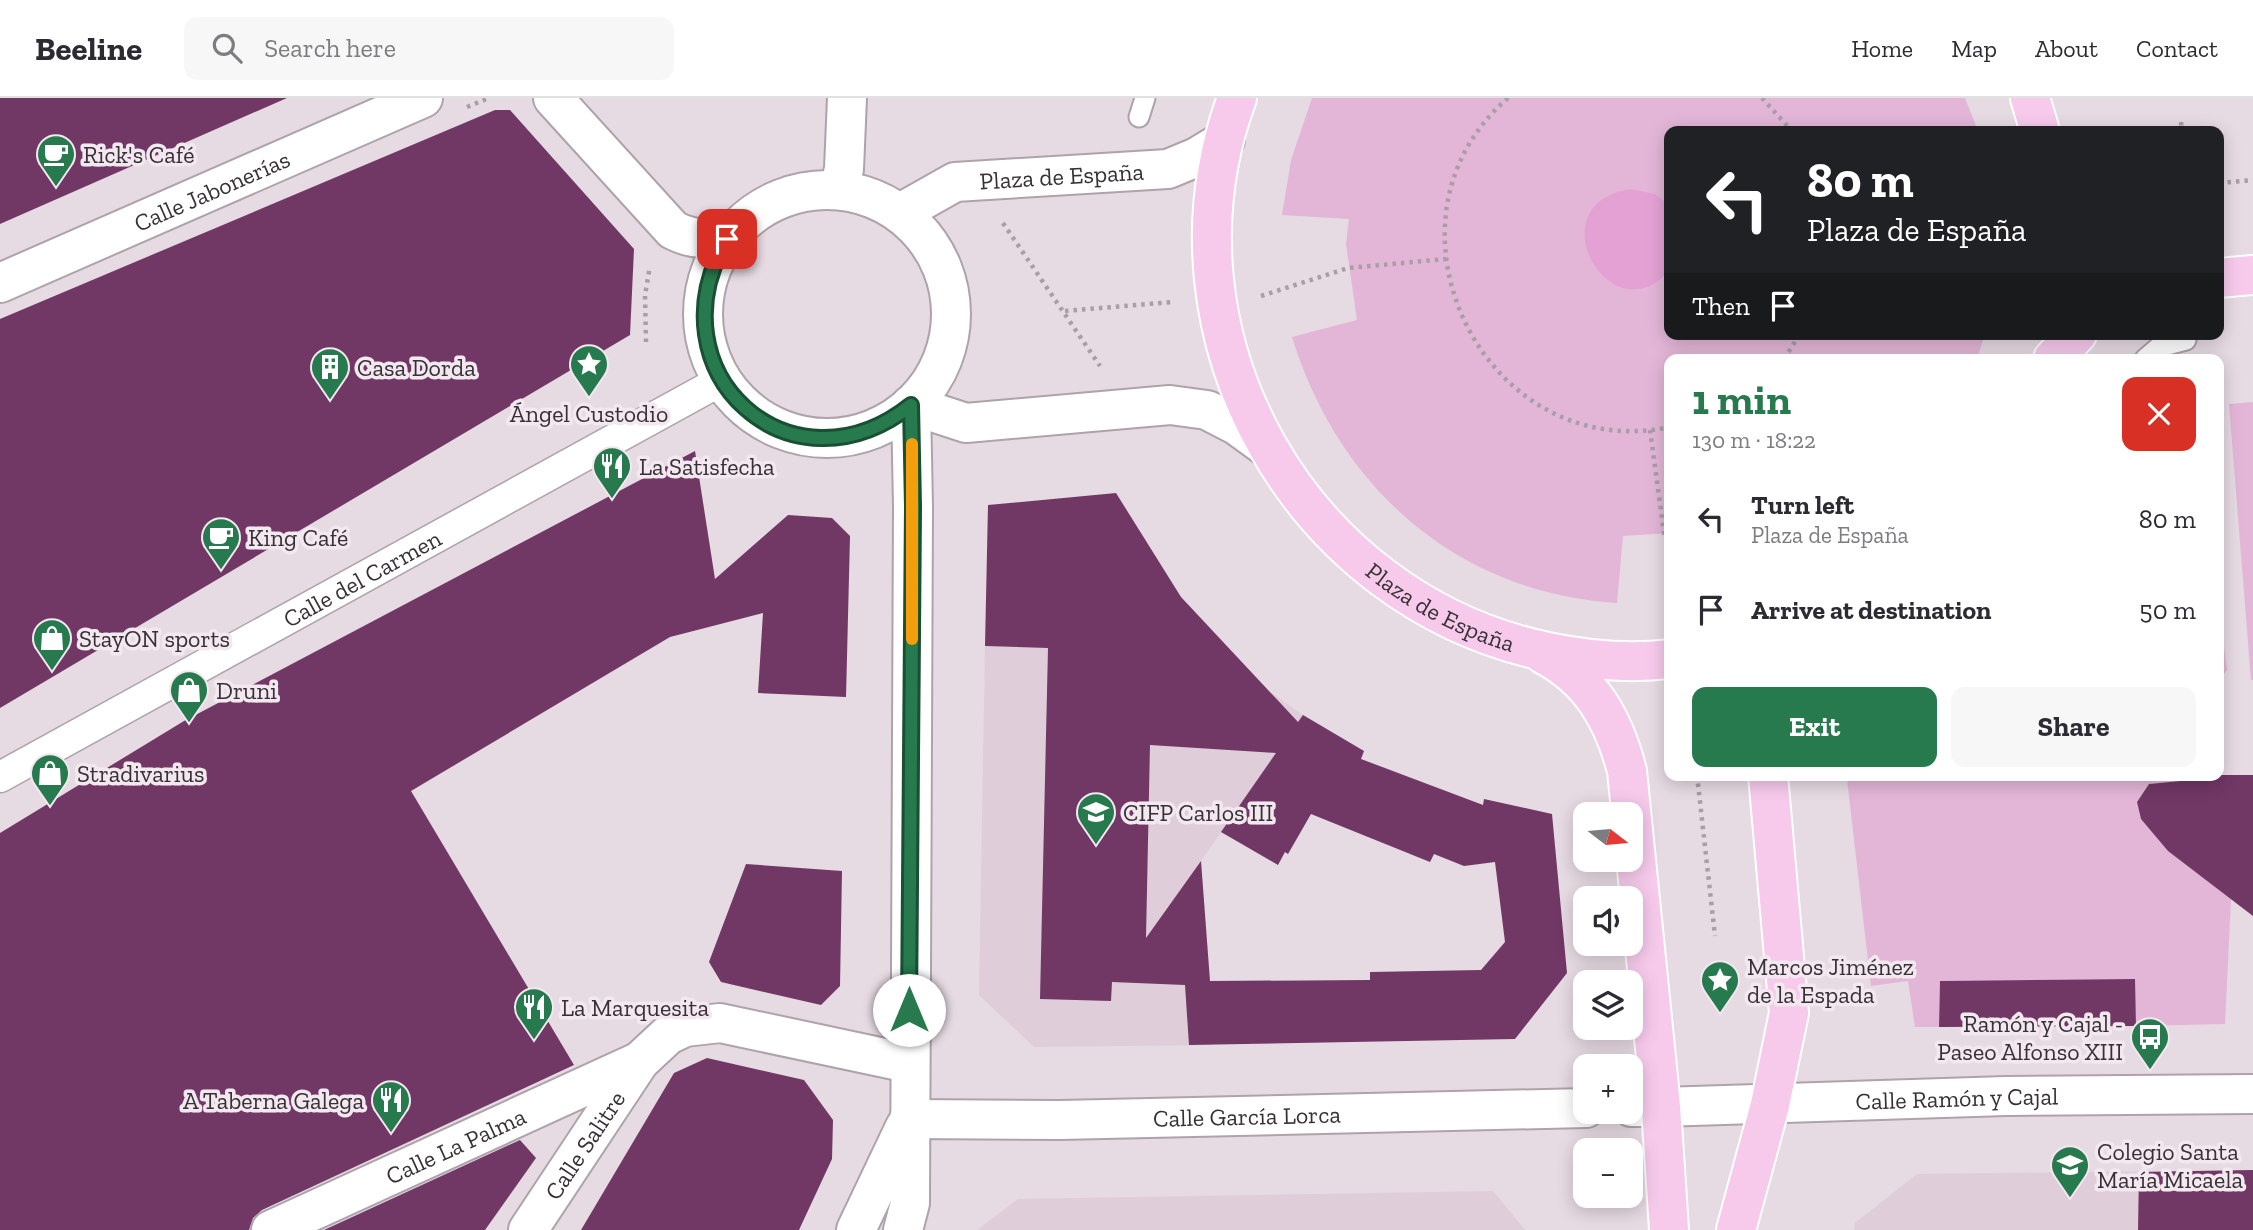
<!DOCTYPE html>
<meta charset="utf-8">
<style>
body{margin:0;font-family:"Zilla Slab",serif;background:#f7f7f7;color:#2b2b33;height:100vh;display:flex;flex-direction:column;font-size:26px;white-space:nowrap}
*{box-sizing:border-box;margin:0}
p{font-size:23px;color:#7c7c81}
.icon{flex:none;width:38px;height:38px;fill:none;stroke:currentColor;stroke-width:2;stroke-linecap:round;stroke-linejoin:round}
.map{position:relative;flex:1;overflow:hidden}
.sheet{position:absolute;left:1664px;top:256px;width:560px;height:427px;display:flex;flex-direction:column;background:#fff;border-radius:14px;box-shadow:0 4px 18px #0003}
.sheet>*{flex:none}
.hud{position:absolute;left:1664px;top:28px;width:560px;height:214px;border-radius:14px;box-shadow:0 4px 18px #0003;background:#202124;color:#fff;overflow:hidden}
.needle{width:46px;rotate:106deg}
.fabs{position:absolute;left:1573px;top:704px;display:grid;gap:14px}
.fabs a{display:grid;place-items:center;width:70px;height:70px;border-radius:14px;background:#fff;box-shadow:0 4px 18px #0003;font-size:35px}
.pin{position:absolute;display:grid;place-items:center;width:60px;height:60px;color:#fff;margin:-30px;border-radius:14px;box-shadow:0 4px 10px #0006}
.me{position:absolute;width:77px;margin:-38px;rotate:0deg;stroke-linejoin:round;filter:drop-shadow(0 0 5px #0008)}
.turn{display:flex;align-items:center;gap:24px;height:147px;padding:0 28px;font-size:32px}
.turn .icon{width:91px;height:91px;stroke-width:2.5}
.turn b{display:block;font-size:49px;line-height:60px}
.then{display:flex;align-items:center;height:66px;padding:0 28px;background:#0003;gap:14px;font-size:26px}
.round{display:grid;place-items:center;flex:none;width:74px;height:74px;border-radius:14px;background:#f7f7f7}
.overview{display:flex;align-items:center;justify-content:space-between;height:119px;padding:0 28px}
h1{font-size:42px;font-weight:700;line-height:52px;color:#267a4d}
.cta{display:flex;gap:14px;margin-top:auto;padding:14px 28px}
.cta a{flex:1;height:80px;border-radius:14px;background:#267a4d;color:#fff;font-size:28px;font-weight:700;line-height:80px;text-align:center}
.cta a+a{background:#f7f7f7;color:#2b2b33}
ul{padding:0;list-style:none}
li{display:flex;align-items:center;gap:21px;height:91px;padding:0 28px}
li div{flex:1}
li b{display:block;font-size:26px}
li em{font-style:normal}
header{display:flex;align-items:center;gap:42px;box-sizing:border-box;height:98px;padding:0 35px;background:#fff;border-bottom:2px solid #e1e1e2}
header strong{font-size:33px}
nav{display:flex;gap:38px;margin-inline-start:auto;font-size:24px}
.search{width:490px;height:63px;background:#f7f7f7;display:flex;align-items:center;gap:18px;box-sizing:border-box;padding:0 24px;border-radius:14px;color:#7c7c81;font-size:26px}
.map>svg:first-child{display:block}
</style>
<header>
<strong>Beeline</strong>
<div class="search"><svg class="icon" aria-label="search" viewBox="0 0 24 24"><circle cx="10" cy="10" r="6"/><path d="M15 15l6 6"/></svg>Search here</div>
<nav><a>Home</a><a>Map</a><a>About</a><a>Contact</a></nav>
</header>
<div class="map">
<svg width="2253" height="1132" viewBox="0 0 2253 1132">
<rect width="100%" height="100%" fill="#e6dae3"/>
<path fill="#dfcdda" d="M 985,548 L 1115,552 L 1262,588 L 1303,617 L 1201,763 L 1214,947 L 1034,949 L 979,897 Z
M 2253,1072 L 2253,1132 L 1854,1132 L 1855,1125 L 1917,1076 Z
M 1493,1093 L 1525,1132 L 977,1132 L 1018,1101 Z"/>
<path fill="#e3b6d7" d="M 1312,0 L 1965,0 L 1978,33 L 1670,33 L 1670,236 L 1985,236 L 1977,261 L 1670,261 L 1669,435 L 1623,438 L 1617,505 C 1457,495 1338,389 1292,239 L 1357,222 L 1346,146 L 1349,121 L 1282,117 L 1291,62 Z
M 2253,304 L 2253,582 L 2251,582 L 2229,306 Z
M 2219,510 L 2227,572 L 2219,582 Z
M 1854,677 L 2194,677 L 2184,692 L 2169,684 L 2149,686 L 2137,704 L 2141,721 L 2231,801 L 2225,926 L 2136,928 L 2134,881 L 1940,883 L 1939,929 L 1915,929 L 1908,883 L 1871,888 L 1847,681 Z"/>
<path fill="#e4a2d4" d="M 1631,91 L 1655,96 L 1670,108 L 1669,173 C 1610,240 1534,105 1631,91 Z"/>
<path fill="#713765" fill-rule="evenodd" d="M 0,0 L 287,0 L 0,126 Z
M 495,12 L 510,12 L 634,151 L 630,237 L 0,610 L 0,221 Z
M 695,353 L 715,481 L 788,417 L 832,420 L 850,438 L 846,599 L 758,595 L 763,515 L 670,539 L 411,693 L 574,967 L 262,1112 L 253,1120 L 249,1132 L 0,1132 L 0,735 L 184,623 Z
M 1116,395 L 1181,499 L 1298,624 L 1303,617 L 1364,653 L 1361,661 L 1483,707 L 1484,701 L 1552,716 L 1567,875 L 1515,941 L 1189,947 L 1185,887 L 1112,884 L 1111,903 L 1040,901 L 1048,550 L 985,548 L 988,407 ZM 1150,647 L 1276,655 L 1221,734 L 1278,767 L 1285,754 L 1288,756 L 1311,716 L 1430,764 L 1434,756 L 1464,768 L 1495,764 L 1505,844 L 1481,872 L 1370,874 L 1370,882 L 1210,883 L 1201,763 L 1146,840 Z
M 2194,677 L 2253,677 L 2253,818 L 2168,753 L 2141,721 L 2137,704 L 2149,686 L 2191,682 Z
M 746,766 L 842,773 L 840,888 L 821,907 L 721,884 L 709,864 Z
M 2135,881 L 2136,928 L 1939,929 L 1940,883 Z
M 707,960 L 804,982 L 833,1022 L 832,1061 L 799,1132 L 581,1132 L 674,975 Z
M 520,1042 L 536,1060 L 485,1132 L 324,1132 Z
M 2253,1072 L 2253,1132 L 2138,1132 L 2139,1074 Z"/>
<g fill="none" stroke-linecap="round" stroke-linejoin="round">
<defs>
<path id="service" d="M 1139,19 L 1145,0
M 2145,261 L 2159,249 L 2186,242"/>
<g id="pedestrian">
<path id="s1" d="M 0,679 L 722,282"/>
</g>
<g id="minor">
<path d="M 553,0 L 673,132 C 697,144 716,143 739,129"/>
<path d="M 839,92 L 844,71 L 847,0"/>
<circle cx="827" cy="216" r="124"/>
<path id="s2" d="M 900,115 L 955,84 L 1168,71 L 1197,59 L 1225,42"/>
<path id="s3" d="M 0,185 L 423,0"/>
<path d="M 911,307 L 966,325 L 1170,307 L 1207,312 L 1236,327 L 1269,351"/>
<path d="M 1631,1009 L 1661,1009"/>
<path id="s4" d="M 909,1021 L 1060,1022 L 1586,1010"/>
<path id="s5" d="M 271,1132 L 640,963"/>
<path id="s6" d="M 528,1132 L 640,963 L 668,937 L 685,929 L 720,925 L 908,965"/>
<path d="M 856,1132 L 905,1029"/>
<path d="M 903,1132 L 910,1105 L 913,409 L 911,307"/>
</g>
<g id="secondary">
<path id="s7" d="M 1661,1009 L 2006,998 L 2253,996"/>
</g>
<g id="primary">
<path id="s8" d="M 1237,0 C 1149,238 1302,504 1548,554 C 1587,562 1630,566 1670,561"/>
<path d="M 2030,0 L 2040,33"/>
<path d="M 2219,180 L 2253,177"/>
<path d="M 2053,261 L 2077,236"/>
<path d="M 1543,556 C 1591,581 1614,622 1627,673 L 1661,1009 L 1669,1132"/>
<path d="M 1736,1132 L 1770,1007 L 1789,915 L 1768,677"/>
</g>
</defs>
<use href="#service" stroke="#aea3ab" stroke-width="23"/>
<use href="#pedestrian" stroke="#aea3ab" stroke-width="33"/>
<use href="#minor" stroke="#aea3ab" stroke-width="42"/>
<use href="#secondary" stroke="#aea3ab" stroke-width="42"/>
<use href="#primary" stroke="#fff" stroke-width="42"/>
<path stroke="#a89fa6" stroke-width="4.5" stroke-dasharray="3.5 5" stroke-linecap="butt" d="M 1508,0 C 1365,123 1484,368 1670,329
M 1762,0 L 1792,33
M 467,9 L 489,0
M 2181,24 L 2182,33
M 2219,85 L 2253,82
M 1003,125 L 1100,268
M 1261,198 L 1348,170 L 1446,161
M 1065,213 L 1172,204
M 646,244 L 645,197 L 650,168
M 1784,261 L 1800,236
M 1650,332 L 1664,435 L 1670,450
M 1697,677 L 1715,838"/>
<use href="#service" stroke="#fff" stroke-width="19"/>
<use href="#pedestrian" stroke="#fff" stroke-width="30"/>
<use href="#minor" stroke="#fff" stroke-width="38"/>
<use href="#secondary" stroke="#fff" stroke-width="38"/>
<use href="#primary" stroke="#f7caec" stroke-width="38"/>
</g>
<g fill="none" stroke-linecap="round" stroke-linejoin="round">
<defs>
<path id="route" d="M 727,141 C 649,275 792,402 911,307 L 913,409 L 909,912"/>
</defs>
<use href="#route" stroke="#194f32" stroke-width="18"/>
<use href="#route" stroke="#267a4d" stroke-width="12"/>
<path stroke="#f59e0b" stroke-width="12" d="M 912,346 L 912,541"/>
</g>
<defs>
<symbol id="cafe-pin" viewBox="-11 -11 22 30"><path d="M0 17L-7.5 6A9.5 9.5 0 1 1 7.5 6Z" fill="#267a4d" stroke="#f3e7f0"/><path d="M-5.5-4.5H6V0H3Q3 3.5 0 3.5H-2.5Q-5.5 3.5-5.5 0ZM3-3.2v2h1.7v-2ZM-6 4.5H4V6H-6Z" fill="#fff"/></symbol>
<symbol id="sight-pin" viewBox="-11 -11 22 30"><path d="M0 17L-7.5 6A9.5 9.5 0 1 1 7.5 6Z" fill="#267a4d" stroke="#f3e7f0"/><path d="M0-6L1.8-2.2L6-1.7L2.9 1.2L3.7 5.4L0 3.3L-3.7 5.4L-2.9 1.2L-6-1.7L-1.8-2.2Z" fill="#fff"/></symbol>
<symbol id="building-pin" viewBox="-11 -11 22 30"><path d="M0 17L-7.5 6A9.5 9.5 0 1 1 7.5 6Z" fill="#267a4d" stroke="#f3e7f0"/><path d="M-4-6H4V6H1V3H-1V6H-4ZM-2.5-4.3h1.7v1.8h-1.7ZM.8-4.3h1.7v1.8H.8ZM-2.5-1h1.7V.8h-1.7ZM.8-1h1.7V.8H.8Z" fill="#fff"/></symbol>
<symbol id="restaurant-pin" viewBox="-11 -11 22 30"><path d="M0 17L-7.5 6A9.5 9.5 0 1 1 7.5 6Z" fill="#267a4d" stroke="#f3e7f0"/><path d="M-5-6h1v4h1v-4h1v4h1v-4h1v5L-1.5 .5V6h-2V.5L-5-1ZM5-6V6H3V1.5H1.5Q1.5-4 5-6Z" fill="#fff"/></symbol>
<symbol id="shop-pin" viewBox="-11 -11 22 30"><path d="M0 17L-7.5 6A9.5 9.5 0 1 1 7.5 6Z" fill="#267a4d" stroke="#f3e7f0"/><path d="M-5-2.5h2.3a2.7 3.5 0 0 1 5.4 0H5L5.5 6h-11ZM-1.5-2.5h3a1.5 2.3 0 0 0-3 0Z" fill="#fff"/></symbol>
<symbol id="university-pin" viewBox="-11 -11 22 30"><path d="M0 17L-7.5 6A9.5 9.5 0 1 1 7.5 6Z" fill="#267a4d" stroke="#f3e7f0"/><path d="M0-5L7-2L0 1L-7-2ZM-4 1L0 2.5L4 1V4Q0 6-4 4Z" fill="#fff"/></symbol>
<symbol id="bus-pin" viewBox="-11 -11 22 30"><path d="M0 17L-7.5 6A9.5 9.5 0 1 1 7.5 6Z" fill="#267a4d" stroke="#f3e7f0"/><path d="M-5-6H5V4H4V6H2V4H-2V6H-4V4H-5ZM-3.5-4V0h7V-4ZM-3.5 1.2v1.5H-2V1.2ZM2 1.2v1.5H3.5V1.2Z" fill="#fff"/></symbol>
<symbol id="school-pin" viewBox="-11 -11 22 30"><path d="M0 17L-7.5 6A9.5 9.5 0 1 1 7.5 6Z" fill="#267a4d" stroke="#f3e7f0"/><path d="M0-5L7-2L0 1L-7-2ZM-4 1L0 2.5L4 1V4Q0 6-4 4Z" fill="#fff"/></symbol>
</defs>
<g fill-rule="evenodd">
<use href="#cafe-pin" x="34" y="34" width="44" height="60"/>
<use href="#sight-pin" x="567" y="244" width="44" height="60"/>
<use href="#building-pin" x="308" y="247" width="44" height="60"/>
<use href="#restaurant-pin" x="590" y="346" width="44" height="60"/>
<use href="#cafe-pin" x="199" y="417" width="44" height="60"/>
<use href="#shop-pin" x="30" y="518" width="44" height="60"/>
<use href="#shop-pin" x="167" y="570" width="44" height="60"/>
<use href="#shop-pin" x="28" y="653" width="44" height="60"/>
<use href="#university-pin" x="1074" y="692" width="44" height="60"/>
<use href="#sight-pin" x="1698" y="860" width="44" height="60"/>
<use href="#restaurant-pin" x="512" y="887" width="44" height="60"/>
<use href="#bus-pin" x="2128" y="917" width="44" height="60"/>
<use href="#restaurant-pin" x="369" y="980" width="44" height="60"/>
<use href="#school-pin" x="2048" y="1045" width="44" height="60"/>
</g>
<g text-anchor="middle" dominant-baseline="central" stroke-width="7" stroke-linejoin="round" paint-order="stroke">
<g font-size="24" fill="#363135" stroke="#f3e7f0" text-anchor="start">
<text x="83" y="56">Rick's Café</text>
<text x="357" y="269">Casa Dorda</text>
<text x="589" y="315" text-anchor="middle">Ángel Custodio</text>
<text x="639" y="368">La Satisfecha</text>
<text x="248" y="439">King Café</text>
<text x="79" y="540">StayON sports</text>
<text x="216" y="592">Druni</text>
<text x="77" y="675">Stradivarius</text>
<text x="1123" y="714">CIFP Carlos III</text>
<text x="1747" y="868">Marcos Jiménez<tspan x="1747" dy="28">de la Espada</tspan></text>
<text x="561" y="909">La Marquesita</text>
<text x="2123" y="925" text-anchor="end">Ramón y Cajal -<tspan x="2123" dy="28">Paseo Alfonso XIII</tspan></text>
<text x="364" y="1002" text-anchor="end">A Taberna Galega</text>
<text x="2097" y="1053">Colegio Santa<tspan x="2097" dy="28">María Micaela</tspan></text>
</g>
<g font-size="24" fill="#363135" stroke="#f3e7f0">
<text stroke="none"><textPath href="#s2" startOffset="170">Plaza de España</textPath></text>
<text stroke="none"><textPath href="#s3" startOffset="231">Calle Jabonerías</textPath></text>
<text stroke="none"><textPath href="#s1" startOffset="413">Calle del Carmen</textPath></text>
<text stroke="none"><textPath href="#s8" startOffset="602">Plaza de España</textPath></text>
<text stroke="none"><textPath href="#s7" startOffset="296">Calle Ramón y Cajal</textPath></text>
<text stroke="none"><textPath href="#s4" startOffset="338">Calle García Lorca</textPath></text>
<text stroke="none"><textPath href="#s5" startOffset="203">Calle La Palma</textPath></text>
<text stroke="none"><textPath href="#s6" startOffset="102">Calle Salitre</textPath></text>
</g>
</g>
</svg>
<div class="fabs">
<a><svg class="needle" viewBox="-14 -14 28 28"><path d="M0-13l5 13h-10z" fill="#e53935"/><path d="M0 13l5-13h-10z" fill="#7c7c81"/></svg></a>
<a><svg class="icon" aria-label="sound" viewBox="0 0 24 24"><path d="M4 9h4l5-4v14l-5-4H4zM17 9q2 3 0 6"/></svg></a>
<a><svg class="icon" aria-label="layers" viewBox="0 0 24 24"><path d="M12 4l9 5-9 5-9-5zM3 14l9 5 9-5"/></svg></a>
<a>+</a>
<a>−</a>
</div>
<div class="pin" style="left:727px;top:141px;background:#d93025"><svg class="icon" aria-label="arrive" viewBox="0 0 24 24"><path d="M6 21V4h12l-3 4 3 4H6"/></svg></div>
<svg class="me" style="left:909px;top:912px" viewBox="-20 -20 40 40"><circle r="19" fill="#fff"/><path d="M0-13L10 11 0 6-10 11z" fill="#267a4d"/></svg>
<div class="hud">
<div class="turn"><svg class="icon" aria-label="left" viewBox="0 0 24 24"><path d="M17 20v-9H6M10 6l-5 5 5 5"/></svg><div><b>80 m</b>Plaza de España</div></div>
<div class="then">Then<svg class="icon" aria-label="arrive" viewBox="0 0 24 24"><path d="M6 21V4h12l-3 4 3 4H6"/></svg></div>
</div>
<section class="sheet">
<div class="overview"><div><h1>1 min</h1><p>130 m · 18:22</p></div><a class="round" style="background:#d93025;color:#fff"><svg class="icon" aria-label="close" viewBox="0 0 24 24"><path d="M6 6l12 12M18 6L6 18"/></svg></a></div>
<ul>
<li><svg class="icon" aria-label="left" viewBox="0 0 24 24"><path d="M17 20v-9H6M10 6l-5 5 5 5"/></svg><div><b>Turn left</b><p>Plaza de España</p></div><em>80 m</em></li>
<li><svg class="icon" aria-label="arrive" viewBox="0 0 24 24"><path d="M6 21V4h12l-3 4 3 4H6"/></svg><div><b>Arrive at destination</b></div><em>50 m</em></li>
</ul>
<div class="cta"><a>Exit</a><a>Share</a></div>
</section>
</div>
